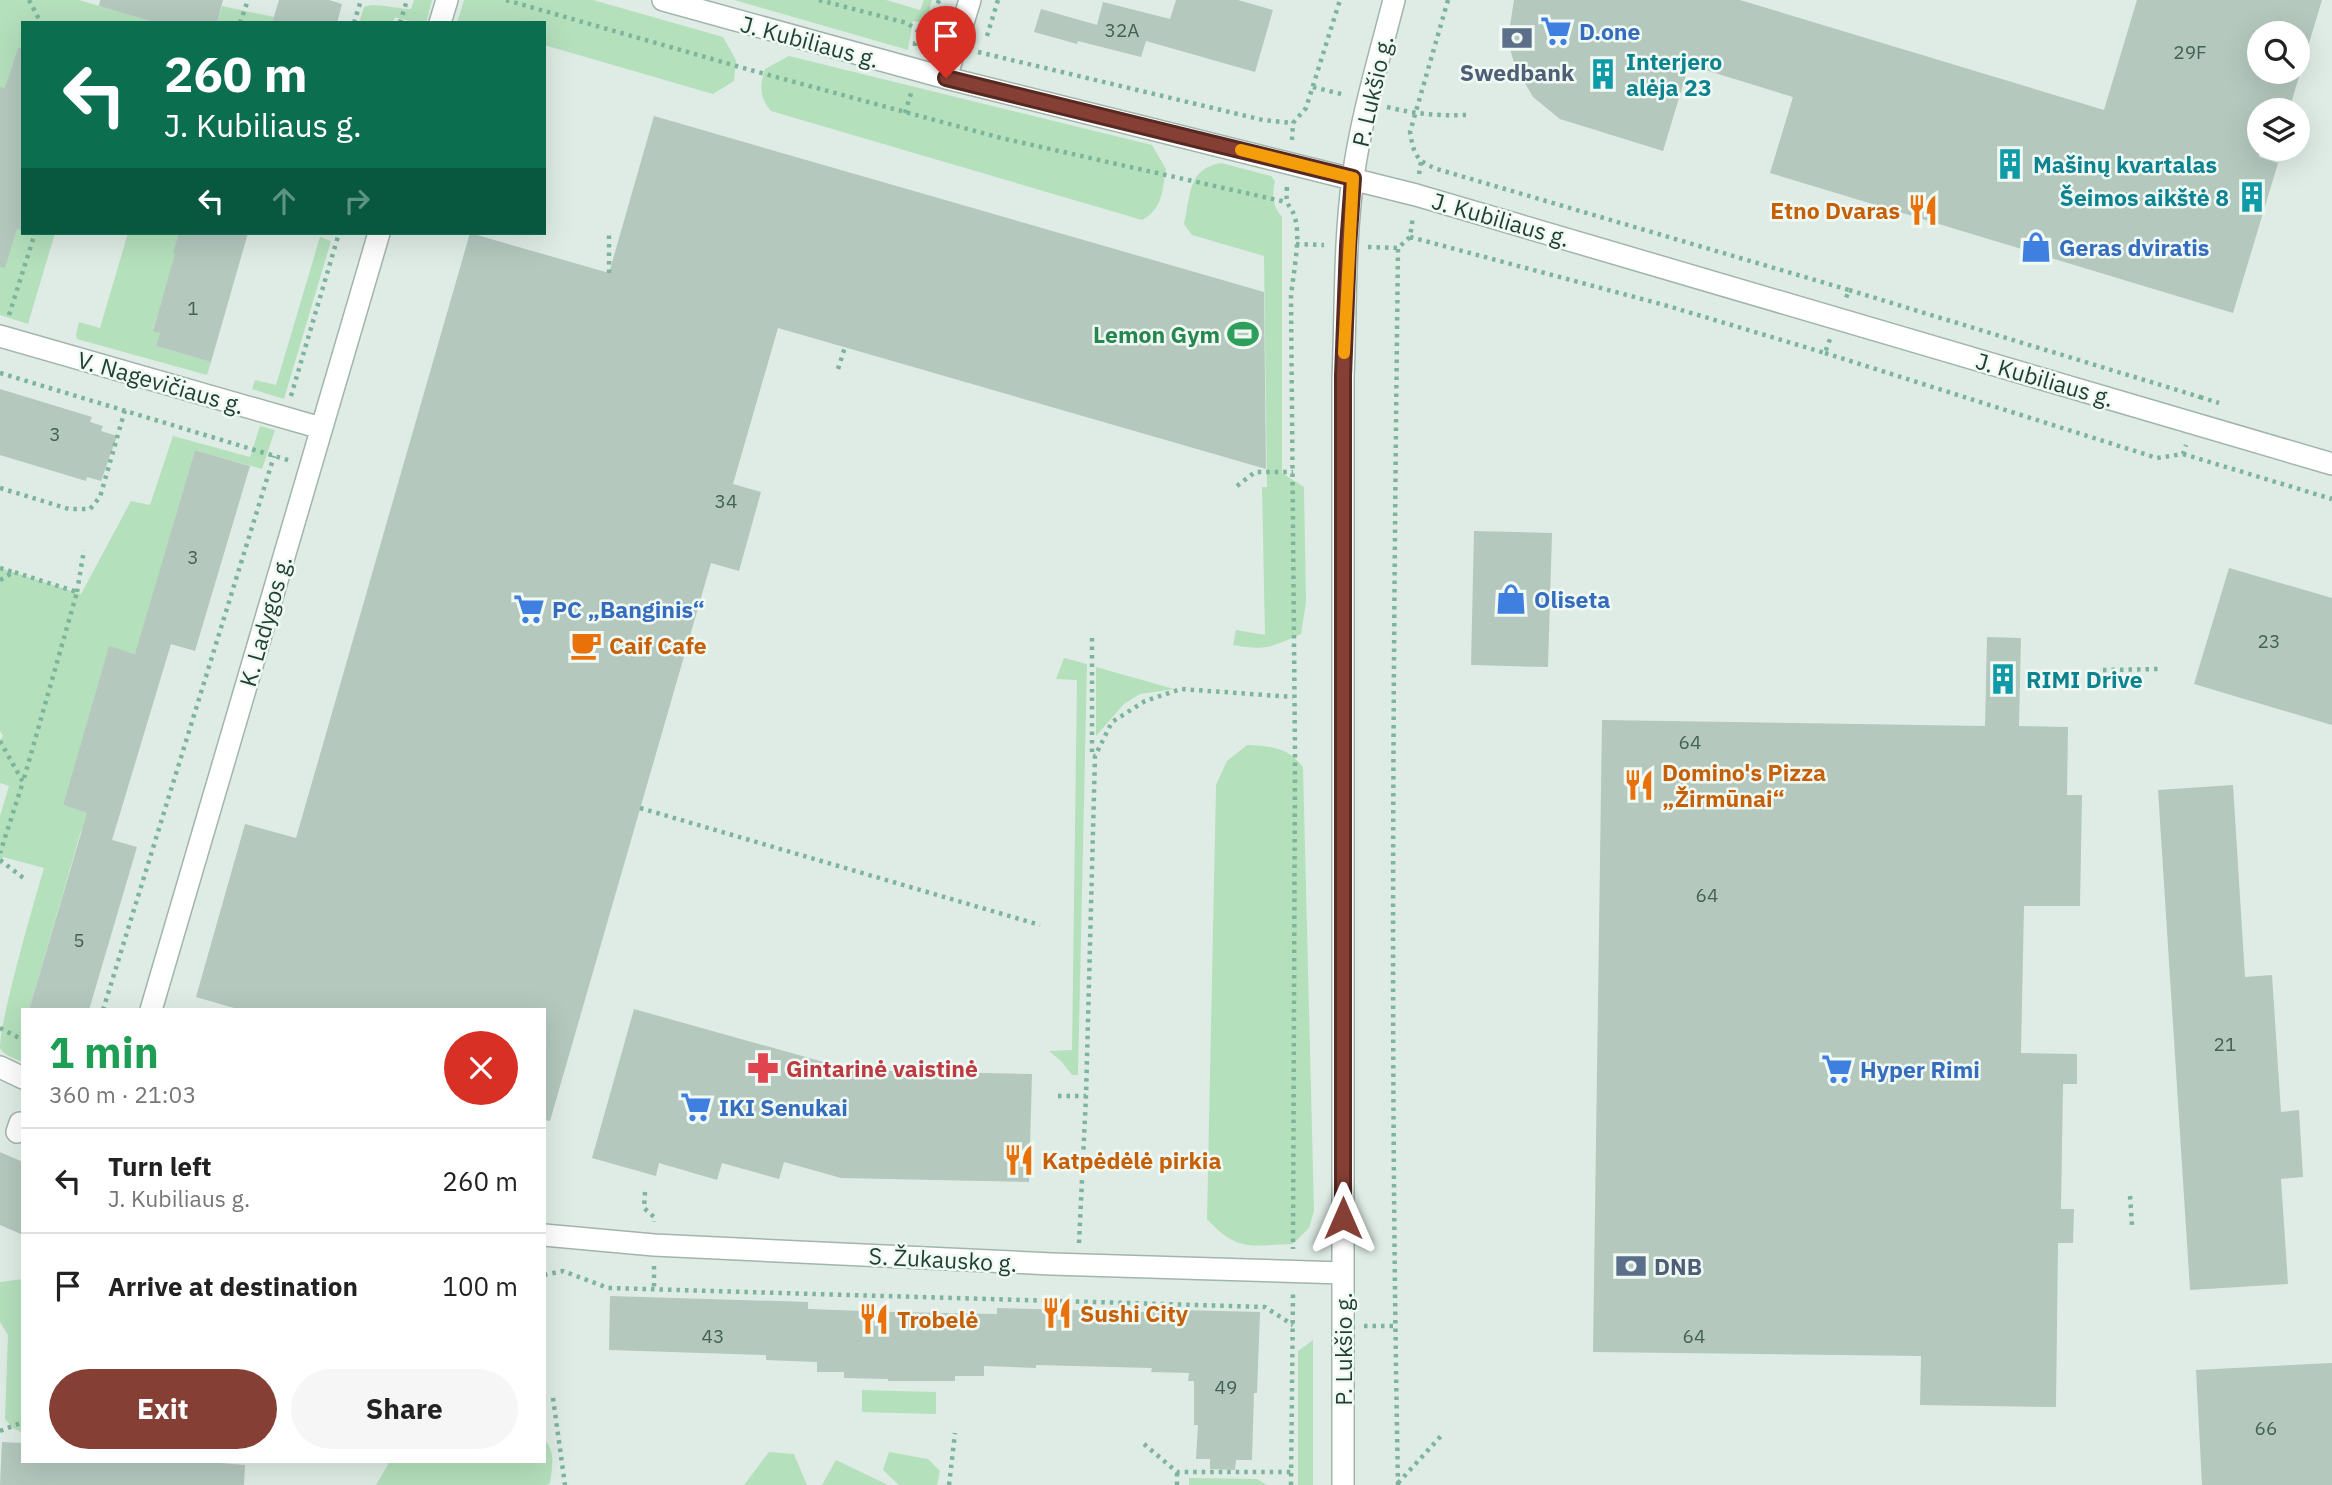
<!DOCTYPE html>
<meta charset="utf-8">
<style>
body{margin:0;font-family:"IBM Plex Sans",sans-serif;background:#f6f6f6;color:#222;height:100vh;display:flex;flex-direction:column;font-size:26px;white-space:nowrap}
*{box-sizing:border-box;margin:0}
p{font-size:23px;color:#767676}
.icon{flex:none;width:38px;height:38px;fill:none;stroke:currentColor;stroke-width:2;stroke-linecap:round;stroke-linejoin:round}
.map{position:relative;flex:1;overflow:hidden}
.details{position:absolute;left:21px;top:1008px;width:525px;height:455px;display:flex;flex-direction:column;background:#fff;border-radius:0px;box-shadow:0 7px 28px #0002}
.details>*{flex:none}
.banner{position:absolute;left:21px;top:21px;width:525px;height:214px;border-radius:0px;box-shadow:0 7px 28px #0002;background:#0b6e4f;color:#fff;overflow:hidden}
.controls{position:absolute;left:2247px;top:21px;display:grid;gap:14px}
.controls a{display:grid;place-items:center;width:63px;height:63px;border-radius:50%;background:#fff;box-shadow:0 7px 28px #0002;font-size:35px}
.pin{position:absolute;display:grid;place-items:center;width:60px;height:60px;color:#fff;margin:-72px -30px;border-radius:50% 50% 50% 0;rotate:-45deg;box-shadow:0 0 7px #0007}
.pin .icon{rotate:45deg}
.me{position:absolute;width:77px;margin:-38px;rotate:0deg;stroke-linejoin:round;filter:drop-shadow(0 0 5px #0008)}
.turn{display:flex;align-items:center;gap:24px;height:147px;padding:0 28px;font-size:32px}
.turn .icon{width:91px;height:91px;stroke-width:2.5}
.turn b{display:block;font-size:49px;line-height:60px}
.lanes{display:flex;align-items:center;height:66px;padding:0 28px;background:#0003;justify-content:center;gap:35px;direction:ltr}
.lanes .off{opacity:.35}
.round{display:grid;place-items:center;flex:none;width:74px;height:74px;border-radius:37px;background:#f6f6f6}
.head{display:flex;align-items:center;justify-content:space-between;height:119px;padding:0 28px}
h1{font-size:42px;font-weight:800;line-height:52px;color:#1e9e55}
.button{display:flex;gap:14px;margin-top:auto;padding:14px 28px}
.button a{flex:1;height:80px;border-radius:42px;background:#853f34;color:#fff;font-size:28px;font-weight:800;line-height:80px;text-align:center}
.button a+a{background:#f6f6f6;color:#222}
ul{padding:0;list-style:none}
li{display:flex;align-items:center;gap:21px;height:105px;padding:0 28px;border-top:2px solid #e0e0e0}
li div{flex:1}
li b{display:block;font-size:26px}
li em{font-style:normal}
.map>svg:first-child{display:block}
</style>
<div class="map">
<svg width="2332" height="1485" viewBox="0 0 2332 1485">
<rect width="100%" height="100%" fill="#dfece5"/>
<path fill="#b5e0bc" d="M 0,0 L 79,0 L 157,23 L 23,23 L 23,233 L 55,233 L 28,324 L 0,315 Z
M 414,0 L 432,0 L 426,23 L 415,23 L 395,17 L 393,23 L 359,23 L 364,7 C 374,2 398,9 411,9 Z
M 464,0 L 593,0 L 723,37 L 736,60 L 734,81 L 713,94 L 544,45 L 544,23 L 457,23 Z
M 734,0 L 886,0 L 920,10 L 924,0 L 932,0 L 926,23 L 913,21 L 908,50 Z
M 222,6 L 274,17 L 272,23 L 217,23 Z
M 789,56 L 1152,145 L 1166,169 C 1162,191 1163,209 1142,220 L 771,111 C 760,98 759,86 765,69 Z
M 1221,163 L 1271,176 L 1275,181 C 1272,196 1272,205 1282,217 L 1282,473 L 1304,487 L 1306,602 L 1301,634 C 1272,647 1265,651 1233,645 L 1236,630 L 1265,635 L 1262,487 L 1267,487 L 1264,256 L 1192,235 L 1184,224 C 1191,195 1187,169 1221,163 Z
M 128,233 L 179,233 L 174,253 L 181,256 L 167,284 L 153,330 L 160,333 L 156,346 L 211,362 L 207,375 L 77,339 L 76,335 L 79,322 L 100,328 Z
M 320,237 L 331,241 L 284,399 L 252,389 L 255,380 L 276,385 Z
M 260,426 L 275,430 L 262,469 L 195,450 L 141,635 L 137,654 L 109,647 L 63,805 L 91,814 L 81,831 L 29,1010 L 23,1010 L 23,1062 C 16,1059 3,1055 0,1048 C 0,1019 34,902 44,868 L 3,857 L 0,866 L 0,816 L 9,786 L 0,783 L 0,740 L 3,736 L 0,731 L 0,568 L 81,594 L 131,501 L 150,505 L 173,436 L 250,457 Z
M 1064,658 L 1087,664 L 1078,1075 L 1072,1075 L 1061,1061 L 1049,1051 L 1072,1050 L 1077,680 L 1056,679 Z
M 1096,667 L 1174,689 L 1140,694 L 1124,704 L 1096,736 Z
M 1247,745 C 1270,746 1288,747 1303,767 L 1314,1211 L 1309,1228 L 1293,1244 C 1251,1245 1238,1253 1207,1219 L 1216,785 L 1227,761 Z
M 23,1279 L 23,1433 L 13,1428 L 5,1419 L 8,1335 L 0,1322 L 0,1282 Z
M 1313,1340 L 1313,1485 L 1298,1485 L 1298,1351 Z
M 862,1390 L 936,1392 L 936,1414 L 862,1412 Z
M 544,1440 C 556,1450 552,1469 550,1483 L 547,1485 L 376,1485 L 390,1461 L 544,1461 Z
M 769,1452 L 794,1454 L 807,1485 L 744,1485 Z
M 889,1452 L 928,1459 L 940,1471 L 937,1485 L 899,1485 L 883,1470 Z
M 836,1460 L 888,1485 L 822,1485 Z
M 1189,1478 L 1257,1479 L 1267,1485 L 1189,1485 Z"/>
<path fill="#b4c8be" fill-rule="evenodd" d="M 100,0 L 223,0 L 217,23 L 157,23 L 99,6 Z
M 279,0 L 329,0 L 342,4 L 337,23 L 272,23 Z
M 1176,0 L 1238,0 L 1273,10 L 1255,72 L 1146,41 L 1141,57 L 1078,41 L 1077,44 L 1034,32 L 1041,9 L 1097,25 L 1103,2 L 1170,19 Z
M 1514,0 L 1740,0 L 2104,110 L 2137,0 L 2322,0 L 2289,110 L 2259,110 L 2259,157 L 2278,163 L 2233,313 L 1770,173 L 1793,97 L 1689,65 L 1663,151 L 1560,119 L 1533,97 L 1515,66 L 1510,49 L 1509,32 ZM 2259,33 L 2298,33 L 2298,72 L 2259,72 Z
M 18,48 L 23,48 L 23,230 L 17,229 L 5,268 L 0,267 L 0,87 L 5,88 Z
M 654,116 L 1264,292 L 1266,469 L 778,328 L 733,484 L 761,492 L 739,571 L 711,563 L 550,1121 L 544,1120 L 544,1010 L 241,1010 L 196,997 L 245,824 L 296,838 L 470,233 L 609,273 Z
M 179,233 L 248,233 L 211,362 L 156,346 L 160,333 L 153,331 L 175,254 L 173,253 Z
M 0,389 L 92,417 L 90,422 L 103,426 L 101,431 L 117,436 L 101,481 L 87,477 L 86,481 L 0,455 Z
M 195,450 L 250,466 L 195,651 L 171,644 L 112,840 L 137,847 L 89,1010 L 29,1010 L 87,813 L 63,805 L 109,646 L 135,654 Z
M 1474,531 L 1552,533 L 1548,667 L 1471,665 Z
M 2229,568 L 2332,598 L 2332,725 L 2194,684 Z
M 1987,637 L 2021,638 L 2019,726 L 2068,727 L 2067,795 L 2082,795 L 2080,906 L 2024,906 L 2021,1053 L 2077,1054 L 2077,1084 L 2063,1084 L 2061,1209 L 2074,1209 L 2073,1243 L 2058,1243 L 2056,1407 L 1920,1405 L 1921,1356 L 1593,1352 L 1602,720 L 1985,726 Z
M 2233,785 L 2245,977 L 2272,975 L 2281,1112 L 2299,1110 L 2303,1177 L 2281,1179 L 2288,1284 L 2190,1290 L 2158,790 Z
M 634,1009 L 852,1070 L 1032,1074 L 1029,1182 L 841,1178 L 784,1162 L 779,1179 L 722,1163 L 717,1180 L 659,1163 L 656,1176 L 592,1158 Z
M 0,1152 L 23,1162 L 23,1235 L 0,1225 Z
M 610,1296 L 808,1302 L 808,1309 L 892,1312 L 997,1314 L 997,1308 L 1180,1313 L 1180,1310 L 1260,1312 L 1257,1393 L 1254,1393 L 1252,1460 L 1236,1460 L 1235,1470 L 1210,1469 L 1210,1459 L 1196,1459 L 1198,1425 L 1194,1425 L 1194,1381 L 1188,1381 L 1189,1373 L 1151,1372 L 1152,1368 L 1036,1365 L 1036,1368 L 984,1366 L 984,1376 L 955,1376 L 955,1381 L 888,1381 L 888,1379 L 844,1378 L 844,1372 L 817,1372 L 817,1362 L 766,1360 L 766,1355 L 609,1350 Z
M 2332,1363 L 2332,1485 L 2202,1485 L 2196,1370 Z
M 2,1442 L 23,1443 L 23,1461 L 196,1461 L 245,1465 L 244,1485 L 0,1485 Z"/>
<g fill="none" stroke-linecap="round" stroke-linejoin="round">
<defs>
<path id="minor" d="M 663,0 L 946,78 L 1416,195 L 2332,464
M 440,23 L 447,0
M 946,78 L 970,0
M 0,336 L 321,428
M 151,1010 L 379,233
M 0,1067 L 23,1078
M 17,1132 L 20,1123
M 544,1235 L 654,1245 L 1052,1264 L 1343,1273
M 1343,1485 L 1343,377 C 1346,311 1344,243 1353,178 C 1361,118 1379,59 1394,0"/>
</defs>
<use href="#minor" stroke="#a1b5ac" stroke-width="24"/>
<path stroke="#7cb49c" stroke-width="4.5" stroke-dasharray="3.5 5" stroke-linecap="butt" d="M 29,0 L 41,23
M 506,0 L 754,71 L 1001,138 L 1286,202
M 819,0 L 907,23 L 926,37 L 936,40
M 1448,0 L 1410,132 C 1414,154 1415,160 1437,169 L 1849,290 L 1846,298
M 240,23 L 248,0
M 354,23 L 361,0
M 400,23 L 407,0
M 987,36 L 998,0
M 915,46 L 915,43 L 926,37 L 939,0
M 978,52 L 1263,120 L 1293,123
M 1313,87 L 1345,95
M 1387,107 C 1415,114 1438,116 1466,115
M 905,113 L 912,90
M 1292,140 L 1293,123 L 1306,108 L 1340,0
M 1419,174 L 1421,162
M 1287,187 C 1285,210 1290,201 1295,218 C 1301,238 1293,275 1291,296 L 1295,756 L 1293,1249
M 1410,237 L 1668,306 L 1825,353 L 1830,339
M 1296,244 L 1324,245
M 1368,247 L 1398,248
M 609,273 L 609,234
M 1849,290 L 2200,397 L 2199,403
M 9,315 L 35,233
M 1825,353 L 2157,458 L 2183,454 L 2186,445
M 838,369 L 845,347
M 0,373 L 291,461
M 291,396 L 339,233
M 2200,397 L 2219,403
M 2183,454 L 2332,499
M 1237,486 L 1255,472 L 1293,472
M 0,488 L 69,509 L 90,509 L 100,497 L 125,410
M 0,568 L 13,572
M 0,580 L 14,572 L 77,592 L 23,782
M 77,592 L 84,550
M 1092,638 L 1092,755 L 1095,756
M 2103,670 L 2159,669
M 0,741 L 23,782 L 0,853
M 640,808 L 1040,925
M 0,860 L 26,880
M 103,1010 L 274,456
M 0,1028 L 23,1040
M 1058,1096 L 1086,1096
M 645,1192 L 644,1208 L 654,1217 L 654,1222
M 2130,1196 L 2132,1225
M 1079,1243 L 1086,1096 L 1095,756 L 1112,722 L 1145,701 L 1181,689 L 1293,697
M 654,1266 L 654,1289
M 544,1275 L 563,1271 L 608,1288 L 1265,1307 L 1293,1325
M 1364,1326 L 1394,1326
M 553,1398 L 565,1485
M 0,1431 L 23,1422
M 1144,1444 L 1177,1472 L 1291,1472
M 1398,1483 L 1441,1436
M 949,1485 L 955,1433
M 1177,1485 L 1177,1472
M 1291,1485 L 1293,1293
M 1398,1485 C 1390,1073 1393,661 1398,248 L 1410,237 L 1413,217"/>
<use href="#minor" stroke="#fff" stroke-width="21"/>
</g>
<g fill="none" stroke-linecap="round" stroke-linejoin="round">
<defs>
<path id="route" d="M 946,78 L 1353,178 L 1348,246 L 1343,376 L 1343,1218"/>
</defs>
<use href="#route" stroke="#562922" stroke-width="18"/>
<use href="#route" stroke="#853f34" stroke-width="12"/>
<path stroke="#f59e0b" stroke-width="12" d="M 1241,150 L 1353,178 L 1344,353"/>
</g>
<defs>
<symbol id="supermarket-bare" viewBox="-9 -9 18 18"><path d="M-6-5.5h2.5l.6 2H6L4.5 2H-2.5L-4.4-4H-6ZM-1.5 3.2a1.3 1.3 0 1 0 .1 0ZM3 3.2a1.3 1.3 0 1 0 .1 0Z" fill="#3f7fe0" stroke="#f0f9f4" stroke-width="2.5" paint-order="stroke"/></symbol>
<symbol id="bank-bare" viewBox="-9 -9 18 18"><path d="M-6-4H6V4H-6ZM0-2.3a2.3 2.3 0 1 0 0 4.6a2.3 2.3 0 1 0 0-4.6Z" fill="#5c6f8a" stroke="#f0f9f4" stroke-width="2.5" paint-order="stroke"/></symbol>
<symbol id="building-bare" viewBox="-9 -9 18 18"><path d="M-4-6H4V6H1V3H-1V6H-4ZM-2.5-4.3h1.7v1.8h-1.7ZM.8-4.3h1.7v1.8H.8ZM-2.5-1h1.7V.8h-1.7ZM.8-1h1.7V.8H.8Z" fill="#0f9aa8" stroke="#f0f9f4" stroke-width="2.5" paint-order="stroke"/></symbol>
<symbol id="restaurant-bare" viewBox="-9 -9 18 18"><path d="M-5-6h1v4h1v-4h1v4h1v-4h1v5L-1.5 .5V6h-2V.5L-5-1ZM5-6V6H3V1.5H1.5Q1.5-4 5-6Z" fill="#e8710a" stroke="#f0f9f4" stroke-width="2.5" paint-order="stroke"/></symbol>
<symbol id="shop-bare" viewBox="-9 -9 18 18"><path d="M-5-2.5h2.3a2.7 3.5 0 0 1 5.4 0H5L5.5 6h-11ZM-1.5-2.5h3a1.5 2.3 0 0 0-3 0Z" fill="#3f7fe0" stroke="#f0f9f4" stroke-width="2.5" paint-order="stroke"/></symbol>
<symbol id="stadium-bare" viewBox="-9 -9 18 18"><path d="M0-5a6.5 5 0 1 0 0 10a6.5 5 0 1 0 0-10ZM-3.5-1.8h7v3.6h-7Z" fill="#2e9e5b" stroke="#f0f9f4" stroke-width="2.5" paint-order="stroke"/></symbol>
<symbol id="cafe-bare" viewBox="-9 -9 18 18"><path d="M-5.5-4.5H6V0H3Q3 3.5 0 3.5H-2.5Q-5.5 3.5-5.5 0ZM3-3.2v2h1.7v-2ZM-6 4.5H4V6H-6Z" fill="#e8710a" stroke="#f0f9f4" stroke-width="2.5" paint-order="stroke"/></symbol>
<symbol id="pharmacy-bare" viewBox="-9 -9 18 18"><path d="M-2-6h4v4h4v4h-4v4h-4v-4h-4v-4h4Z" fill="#e0444e" stroke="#f0f9f4" stroke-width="2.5" paint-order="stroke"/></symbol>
</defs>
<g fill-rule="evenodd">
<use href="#supermarket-bare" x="1534" y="9" width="44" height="44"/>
<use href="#bank-bare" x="1495" y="16" width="44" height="44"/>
<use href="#building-bare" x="1581" y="52" width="44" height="44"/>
<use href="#building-bare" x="1988" y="142" width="44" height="44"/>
<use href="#building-bare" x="2230" y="175" width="44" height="44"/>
<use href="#restaurant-bare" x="1901" y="188" width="44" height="44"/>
<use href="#shop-bare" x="2014" y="225" width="44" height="44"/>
<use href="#stadium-bare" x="1221" y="312" width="44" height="44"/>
<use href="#shop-bare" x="1489" y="577" width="44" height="44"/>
<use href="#supermarket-bare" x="507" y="587" width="44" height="44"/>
<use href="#cafe-bare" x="564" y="623" width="44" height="44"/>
<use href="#building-bare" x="1981" y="657" width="44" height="44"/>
<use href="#restaurant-bare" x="1617" y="763" width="44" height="44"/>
<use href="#pharmacy-bare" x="741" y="1046" width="44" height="44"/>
<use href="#supermarket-bare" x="1815" y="1047" width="44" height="44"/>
<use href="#supermarket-bare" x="674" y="1085" width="44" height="44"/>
<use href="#restaurant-bare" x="997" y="1138" width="44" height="44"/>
<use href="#bank-bare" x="1609" y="1244" width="44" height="44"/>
<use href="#restaurant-bare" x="1035" y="1291" width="44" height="44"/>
<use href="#restaurant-bare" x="852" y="1297" width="44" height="44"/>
</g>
<g text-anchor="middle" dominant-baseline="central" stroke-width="5" stroke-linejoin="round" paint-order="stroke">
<g font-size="19" fill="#446155">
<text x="1122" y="30">32A</text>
<text x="2190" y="52">29F</text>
<text x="193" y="308">1</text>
<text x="55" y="434">3</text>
<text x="726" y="501">34</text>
<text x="193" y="557">3</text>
<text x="2269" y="641">23</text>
<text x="1690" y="742">64</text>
<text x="1707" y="895">64</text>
<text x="79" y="940">5</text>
<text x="2225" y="1044">21</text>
<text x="713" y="1336">43</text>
<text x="1694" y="1336">64</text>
<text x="1226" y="1387">49</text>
<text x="2266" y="1428">66</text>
</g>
<g font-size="23" font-weight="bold" fill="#366cbe" stroke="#f0f9f4" text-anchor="start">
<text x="1579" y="31">D.one</text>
<text x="2059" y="247">Geras dviratis</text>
<text x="1534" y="599">Oliseta</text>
<text x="552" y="609">PC „Banginis“</text>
<text x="1860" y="1069">Hyper Rimi</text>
<text x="719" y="1107">IKI Senukai</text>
</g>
<g font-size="23" fill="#1e3f32" stroke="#f0f9f4">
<text transform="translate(810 41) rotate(15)">J. Kubiliaus g.</text>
<text transform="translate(1372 91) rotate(-77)">P. Lukšio g.</text>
<text transform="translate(1501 219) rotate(16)">J. Kubiliaus g.</text>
<text transform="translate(2045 379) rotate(16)">J. Kubiliaus g.</text>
<text transform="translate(161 382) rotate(16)">V. Nagevičiaus g.</text>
<text transform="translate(265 621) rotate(-74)">K. Ladygos g.</text>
<text transform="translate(943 1259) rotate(3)">S. Žukausko g.</text>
<text transform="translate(1343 1349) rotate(-90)">P. Lukšio g.</text>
</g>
<g font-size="23" font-weight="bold" fill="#0d838f" stroke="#f0f9f4" text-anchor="start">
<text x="1626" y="61">Interjero<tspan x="1626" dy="26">alėja 23</tspan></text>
<text x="2033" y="164">Mašinų kvartalas</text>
<text x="2229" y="197" text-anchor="end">Šeimos aikštė 8</text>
<text x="2026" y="679">RIMI Drive</text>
</g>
<g font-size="23" font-weight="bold" fill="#4e5e75" stroke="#f0f9f4">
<text x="1517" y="72">Swedbank</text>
<text x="1654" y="1266" text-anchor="start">DNB</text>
</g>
<g font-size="23" font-weight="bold" fill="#c56008" stroke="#f0f9f4" text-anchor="start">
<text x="1900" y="210" text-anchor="end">Etno Dvaras</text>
<text x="609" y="645">Caif Cafe</text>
<text x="1662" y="772">Domino's Pizza<tspan x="1662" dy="26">„Žirmūnai“</tspan></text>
<text x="1042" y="1160">Katpėdėlė pirkia</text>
<text x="1080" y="1313">Sushi City</text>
<text x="897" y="1319">Trobelė</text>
</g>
<g font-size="23" font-weight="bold" fill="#27864d" stroke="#f0f9f4" text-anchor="end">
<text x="1220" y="334">Lemon Gym</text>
</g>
<g font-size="23" font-weight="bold" fill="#be3a42" stroke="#f0f9f4" text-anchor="start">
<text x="786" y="1068">Gintarinė vaistinė</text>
</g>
</g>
</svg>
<div class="controls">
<a><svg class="icon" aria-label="search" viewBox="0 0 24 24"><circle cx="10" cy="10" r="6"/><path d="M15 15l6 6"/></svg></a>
<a><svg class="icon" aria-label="layers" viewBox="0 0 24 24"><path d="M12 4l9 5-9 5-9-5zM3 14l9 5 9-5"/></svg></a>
</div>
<div class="pin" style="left:946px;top:78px;background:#d93025"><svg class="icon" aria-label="arrive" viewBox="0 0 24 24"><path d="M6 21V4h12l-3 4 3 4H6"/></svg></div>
<svg class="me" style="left:1343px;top:1218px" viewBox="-20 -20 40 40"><path d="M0-17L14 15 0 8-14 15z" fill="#853f34" stroke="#fff" stroke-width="4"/></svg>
<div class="banner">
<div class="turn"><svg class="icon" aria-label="left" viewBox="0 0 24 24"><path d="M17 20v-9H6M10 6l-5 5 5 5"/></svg><div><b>260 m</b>J. Kubiliaus g.</div></div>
<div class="lanes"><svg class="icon" aria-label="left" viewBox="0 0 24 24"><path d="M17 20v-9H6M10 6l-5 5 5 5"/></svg><svg class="icon off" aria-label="ahead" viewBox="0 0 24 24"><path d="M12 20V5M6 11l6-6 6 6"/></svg><svg class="icon off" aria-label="right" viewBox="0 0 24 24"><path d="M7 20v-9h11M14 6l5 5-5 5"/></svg></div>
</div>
<section class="details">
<div class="head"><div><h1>1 min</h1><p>360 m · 21:03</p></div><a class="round" style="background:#d93025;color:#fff"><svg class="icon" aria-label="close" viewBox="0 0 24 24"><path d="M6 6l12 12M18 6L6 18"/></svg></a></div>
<ul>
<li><svg class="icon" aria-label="left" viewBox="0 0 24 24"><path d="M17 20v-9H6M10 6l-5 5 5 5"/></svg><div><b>Turn left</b><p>J. Kubiliaus g.</p></div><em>260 m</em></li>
<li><svg class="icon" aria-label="arrive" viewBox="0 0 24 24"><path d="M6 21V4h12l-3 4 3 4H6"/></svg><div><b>Arrive at destination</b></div><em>100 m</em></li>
</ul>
<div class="button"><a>Exit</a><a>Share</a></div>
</section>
</div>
